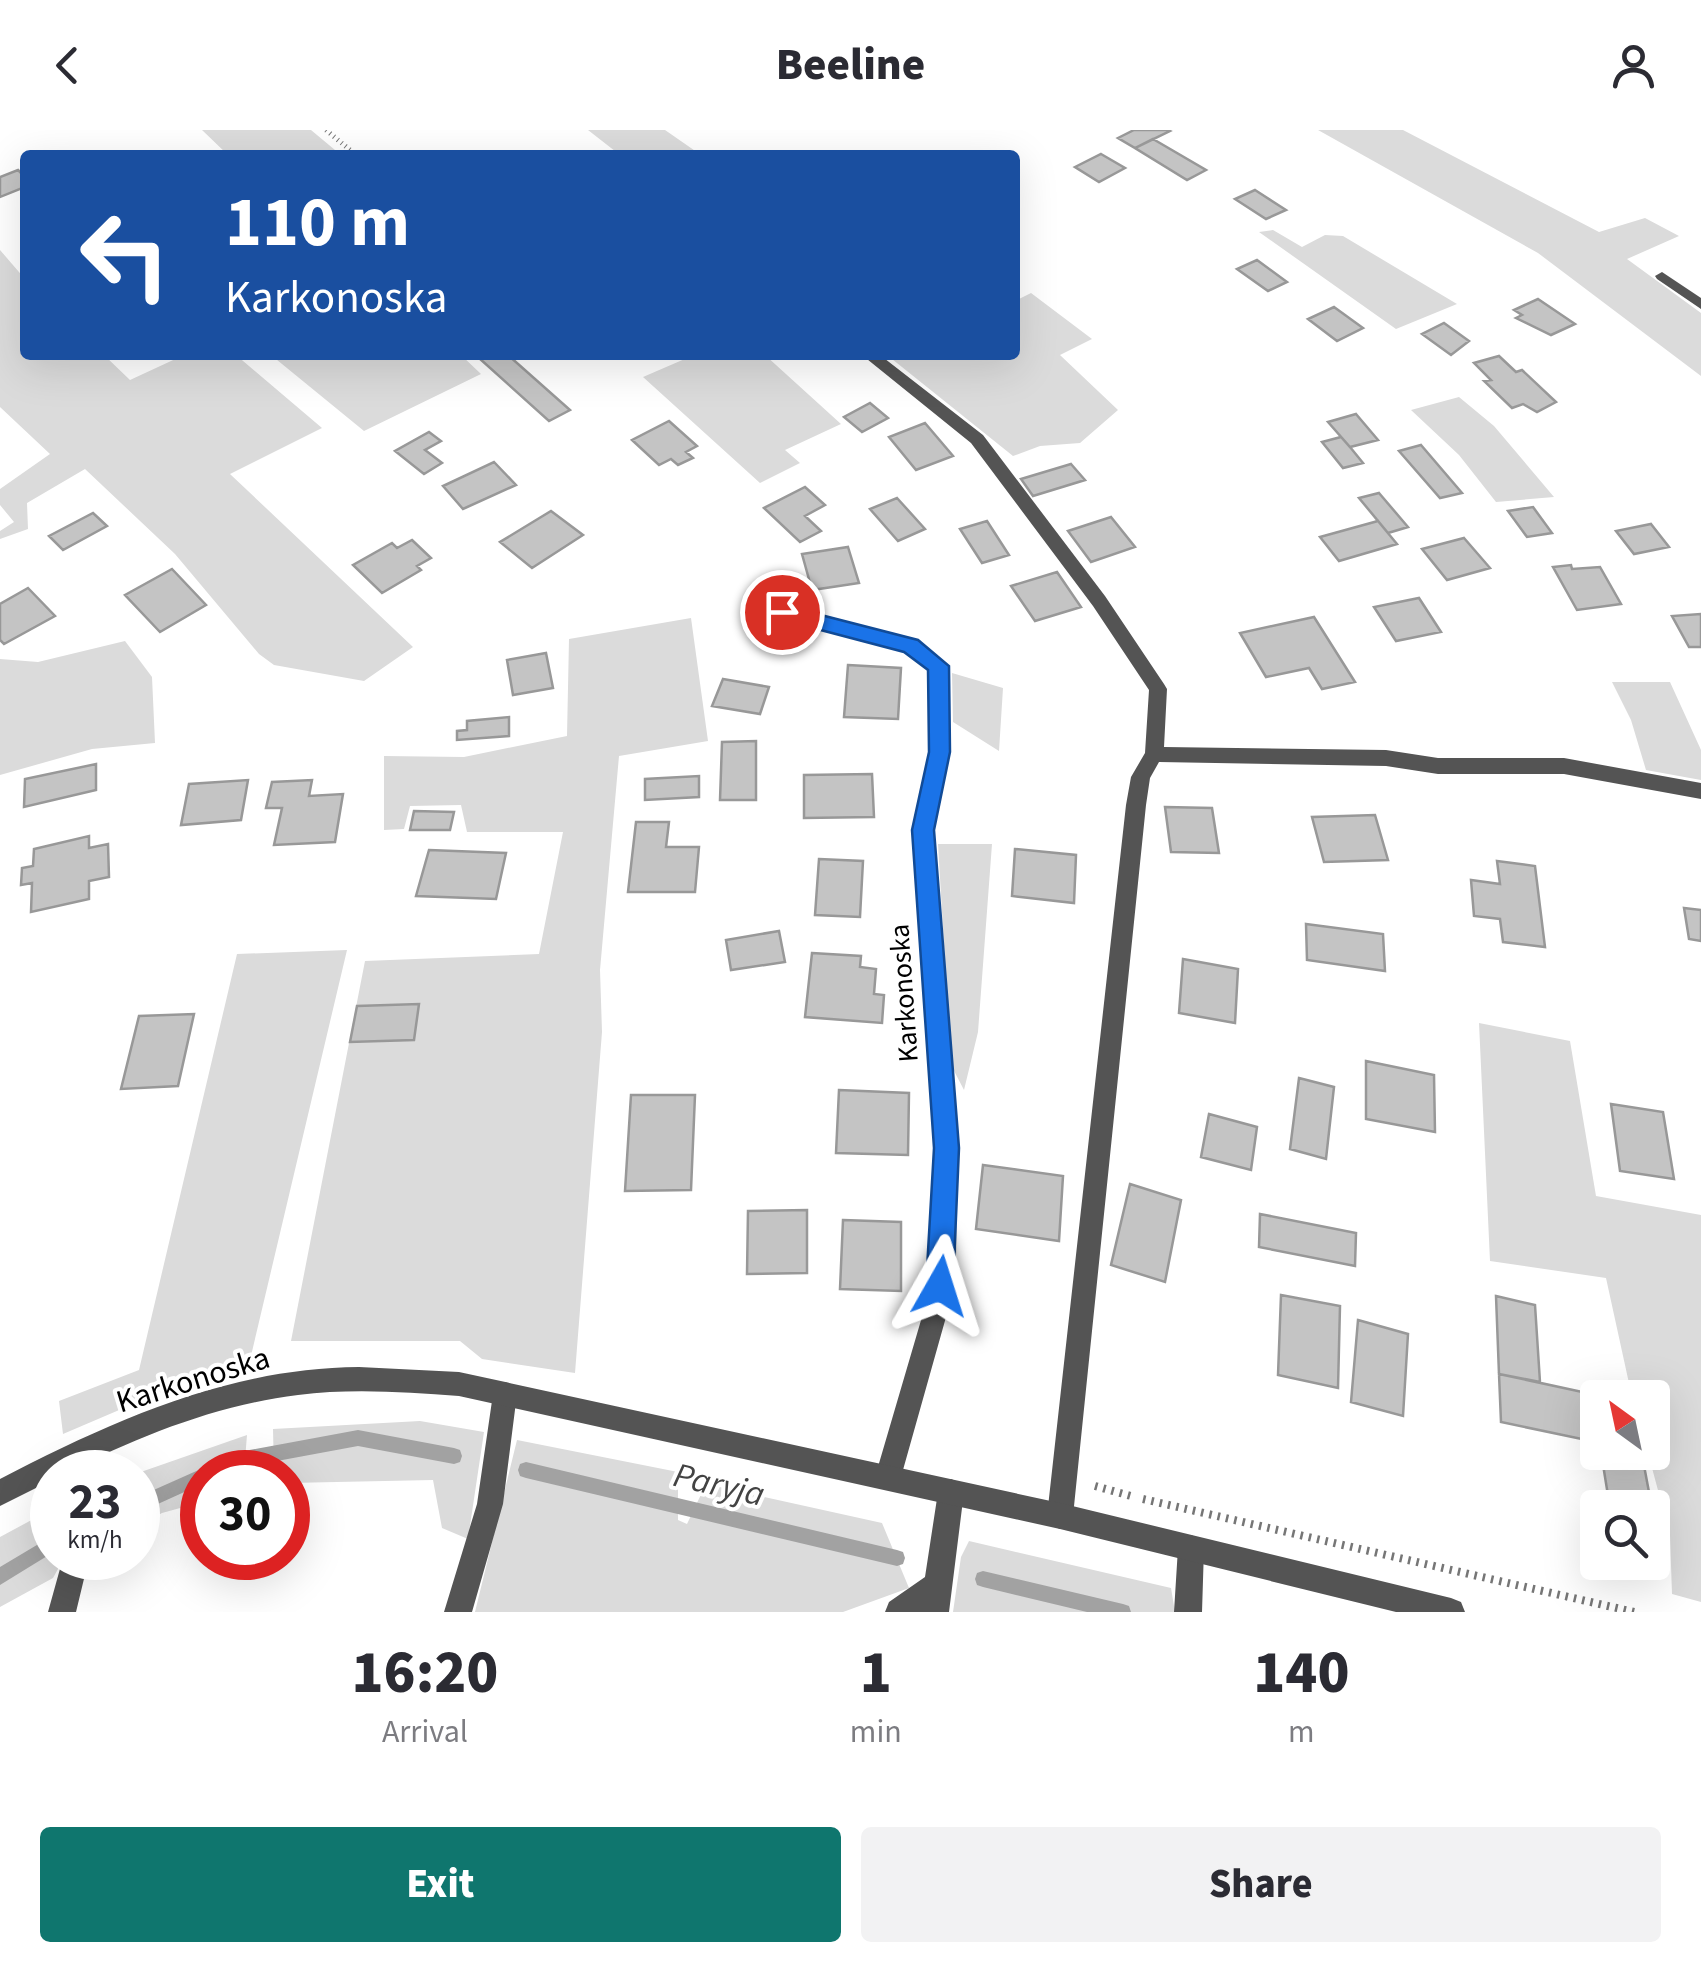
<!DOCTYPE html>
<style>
body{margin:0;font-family:"Source Sans 3",sans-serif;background:#f2f2f3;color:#2b2b33;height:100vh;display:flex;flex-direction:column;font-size:38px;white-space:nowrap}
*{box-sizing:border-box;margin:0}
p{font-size:32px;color:#7c7c81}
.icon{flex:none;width:55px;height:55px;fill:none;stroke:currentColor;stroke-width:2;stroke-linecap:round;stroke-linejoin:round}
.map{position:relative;height:1482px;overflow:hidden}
.side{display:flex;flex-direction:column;background:#fff;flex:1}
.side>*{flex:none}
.banner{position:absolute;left:20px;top:20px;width:1000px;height:210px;border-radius:10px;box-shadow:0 10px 40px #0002;background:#1a4fa0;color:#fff;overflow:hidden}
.needle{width:65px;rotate:327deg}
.fabs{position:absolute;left:1580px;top:1250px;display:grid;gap:20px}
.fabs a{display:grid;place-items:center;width:90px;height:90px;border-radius:10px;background:#fff;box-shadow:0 10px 40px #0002;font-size:50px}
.speed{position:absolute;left:30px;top:1320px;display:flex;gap:20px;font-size:50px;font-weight:700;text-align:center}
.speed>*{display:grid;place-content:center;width:130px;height:130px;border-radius:50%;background:#fff;box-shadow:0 10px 40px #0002;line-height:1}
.speed small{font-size:25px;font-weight:400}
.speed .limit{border:15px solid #d22;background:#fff;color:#111}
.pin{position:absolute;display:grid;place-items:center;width:85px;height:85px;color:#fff;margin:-42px;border:5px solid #fff;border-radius:50%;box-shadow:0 2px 10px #0007}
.me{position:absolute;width:110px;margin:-55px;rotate:6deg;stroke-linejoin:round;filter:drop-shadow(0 0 8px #0008)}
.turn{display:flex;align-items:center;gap:35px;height:210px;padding:0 40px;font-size:45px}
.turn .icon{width:130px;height:130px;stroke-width:2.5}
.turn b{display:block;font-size:70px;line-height:85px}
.eta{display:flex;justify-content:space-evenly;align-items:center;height:170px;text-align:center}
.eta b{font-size:60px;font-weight:800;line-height:70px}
.primary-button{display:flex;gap:20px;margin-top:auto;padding:20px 40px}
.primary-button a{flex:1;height:115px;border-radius:10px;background:#0f766e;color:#fff;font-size:40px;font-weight:800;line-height:115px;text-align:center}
.primary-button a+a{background:#f2f2f3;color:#2b2b33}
header{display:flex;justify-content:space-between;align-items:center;height:130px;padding:0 40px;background:#fff;font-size:45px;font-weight:800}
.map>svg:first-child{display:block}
</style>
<header><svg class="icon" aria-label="back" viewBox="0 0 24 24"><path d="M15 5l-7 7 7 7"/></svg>Beeline<svg class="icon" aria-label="person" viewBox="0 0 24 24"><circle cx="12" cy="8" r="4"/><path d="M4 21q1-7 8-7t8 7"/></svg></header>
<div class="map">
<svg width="1701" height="1482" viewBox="0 0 1701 1482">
<rect width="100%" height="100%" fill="#fff"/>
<path fill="#dbdbdb" d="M 202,0 L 311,0 L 341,25 L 228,25 Z
M 588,0 L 665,0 L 701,25 L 620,25 Z
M 1318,0 L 1403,0 L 1599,102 L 1645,88 L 1679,106 L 1627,129 L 1701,183 L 1701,246 L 1538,123 Z
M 1273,100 L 1302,117 L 1325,105 L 1343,106 L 1457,174 L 1396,199 L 1259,102 Z
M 0,120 L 25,149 L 25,225 L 104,225 L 130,250 L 184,225 L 236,225 L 322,298 L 230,344 L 413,517 L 364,551 L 274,535 L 259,524 L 175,424 L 85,339 L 27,373 L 28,399 L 0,409 L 0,401 L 14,392 L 0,375 L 0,359 L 50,324 L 0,277 Z
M 1031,163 L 1092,209 L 1060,225 L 1118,280 L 1080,313 L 1040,316 L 1013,326 L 887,225 L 1015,225 L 1015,171 Z
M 271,225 L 461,225 L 481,244 L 364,301 Z
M 694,225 L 765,225 L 841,294 L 785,320 L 800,333 L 760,353 L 643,247 Z
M 1459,267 L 1494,296 L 1554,367 L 1496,372 L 1459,325 L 1411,280 Z
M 691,488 L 708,611 L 619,626 L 600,840 L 602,902 L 575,1243 L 482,1229 L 460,1211 L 291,1211 L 365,831 L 539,824 L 563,702 L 467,702 L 461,675 L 410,676 L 404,699 L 384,700 L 384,626 L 464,627 L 567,606 L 569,509 Z
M 125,511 L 152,547 L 155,613 L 92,619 L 0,645 L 0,529 L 38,532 Z
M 952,543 L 1003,558 L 999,621 L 953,592 Z
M 1612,552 L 1670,552 L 1701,620 L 1701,650 L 1646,640 L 1631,590 Z
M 938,714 L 992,714 L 978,902 L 964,960 L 951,935 Z
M 347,820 L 250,1230 L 173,1257 L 63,1304 L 59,1271 L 139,1240 L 237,824 Z
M 1479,893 L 1570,911 L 1596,1066 L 1701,1085 L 1701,1472 L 1672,1464 L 1670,1405 L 1648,1323 L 1652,1322 L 1652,1268 L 1632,1267 L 1606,1148 L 1490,1131 Z
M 420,1291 L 484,1302 L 468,1409 L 442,1398 L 433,1350 L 288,1353 L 288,1342 L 274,1342 L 273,1299 Z
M 247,1305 L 244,1342 L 202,1342 L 202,1372 L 162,1383 L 138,1396 L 138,1343 Z
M 517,1310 L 678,1342 L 678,1390 L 687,1394 L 706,1354 L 882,1393 L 909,1458 L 843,1482 L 475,1482 Z
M 52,1379 L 52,1428 L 64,1428 L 53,1448 L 0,1477 L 0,1407 Z
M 969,1411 L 1171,1458 L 1175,1482 L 953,1482 L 961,1427 Z"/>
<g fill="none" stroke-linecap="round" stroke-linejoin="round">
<path fill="#a2a2a2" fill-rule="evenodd" d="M 358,1300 L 454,1318 L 460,1320 L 462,1326 L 460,1332 L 454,1334 L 358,1316 L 239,1338 L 229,1342 L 202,1342 L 202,1354 L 138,1383 L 138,1367 L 239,1322 Z
M 526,1332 L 897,1420 L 903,1422 L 905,1428 L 903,1434 L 897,1436 L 526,1348 L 520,1346 L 518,1340 L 520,1334 Z
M 52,1406 L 52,1423 L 0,1455 L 0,1437 Z
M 983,1441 L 1123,1474 L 1129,1476 L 1131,1482 L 1087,1482 L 983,1457 L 977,1455 L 975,1449 L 977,1443 Z"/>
</g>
<path fill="#c4c4c4" stroke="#989898" stroke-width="2.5" d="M 1134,0 L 1168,0 L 1170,1 L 1135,18 L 1118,8 Z
M 1153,9 L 1206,40 L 1187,50 L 1135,18 Z
M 1101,24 L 1125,38 L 1099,52 L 1075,37 Z
M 18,40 L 25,47 L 25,57 L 0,67 L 0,47 Z
M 1255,60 L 1286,80 L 1266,89 L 1235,69 Z
M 1257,130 L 1287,152 L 1268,161 L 1237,139 Z
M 1538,169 L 1575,194 L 1551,205 L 1516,188 L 1522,185 L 1514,180 Z
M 1334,177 L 1363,198 L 1337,211 L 1308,189 Z
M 1444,193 L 1469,211 L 1451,225 L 1422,204 Z
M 485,225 L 508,225 L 570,280 L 549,291 L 479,228 Z
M 1499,226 L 1516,242 L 1522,240 L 1556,272 L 1537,282 L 1523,274 L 1512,278 L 1484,251 L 1491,250 L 1474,233 Z
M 870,273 L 888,288 L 862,302 L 844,287 Z
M 1356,284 L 1378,310 L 1350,317 L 1328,292 Z
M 669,291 L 697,316 L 686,322 L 693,328 L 678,335 L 671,329 L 659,335 L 632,310 Z
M 925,293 L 953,326 L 916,340 L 889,307 Z
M 429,302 L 441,311 L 425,320 L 442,333 L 424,344 L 395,321 Z
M 1341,307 L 1350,317 L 1363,333 L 1343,338 L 1322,312 Z
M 1421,315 L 1462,363 L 1440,368 L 1399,321 Z
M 494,332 L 516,355 L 463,379 L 443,356 Z
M 1071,334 L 1085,350 L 1033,366 L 1021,349 Z
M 805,357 L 825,375 L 805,386 L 821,401 L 800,412 L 764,378 Z
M 1379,363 L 1408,397 L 1388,403 L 1359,368 Z
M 897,368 L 925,399 L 898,411 L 870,379 Z
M 1533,377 L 1552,403 L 1527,407 L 1508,381 Z
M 551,381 L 583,405 L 532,438 L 500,412 Z
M 93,383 L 107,396 L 63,420 L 49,406 Z
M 1111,387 L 1135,417 L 1091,432 L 1068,401 Z
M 987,391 L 1009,425 L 982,433 L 960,399 Z
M 1378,391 L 1397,414 L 1339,431 L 1320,407 Z
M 1651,394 L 1669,417 L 1634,424 L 1616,401 Z
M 1464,408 L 1490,438 L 1447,450 L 1422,419 Z
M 412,410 L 431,428 L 417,436 L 421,440 L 382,463 L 353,435 L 392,413 L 397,418 Z
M 848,417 L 859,453 L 812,460 L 802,424 Z
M 1571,435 L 1572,439 L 1600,437 L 1621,474 L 1577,480 L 1553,437 Z
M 172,439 L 206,475 L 160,502 L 125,465 Z
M 1057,442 L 1081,477 L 1035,491 L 1011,456 Z
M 28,458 L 55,486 L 4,514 L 0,510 L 0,474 Z
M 1419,468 L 1441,502 L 1396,511 L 1374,477 Z
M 1701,484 L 1701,517 L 1689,517 L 1672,486 Z
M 1314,487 L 1355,552 L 1322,559 L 1309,538 L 1266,547 L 1240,503 Z
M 546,523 L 553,558 L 513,565 L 507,530 Z
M 848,535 L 901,538 L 898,589 L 844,587 Z
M 723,549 L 769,557 L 760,584 L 712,576 Z
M 509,587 L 509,606 L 457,610 L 457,601 L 467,600 L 467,591 Z
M 756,611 L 756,670 L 720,670 L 722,612 Z
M 96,634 L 96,660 L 24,677 L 25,649 Z
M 872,644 L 874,687 L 804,688 L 804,645 Z
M 699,646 L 699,667 L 645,670 L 645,649 Z
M 248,650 L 241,690 L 181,695 L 189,654 Z
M 312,650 L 309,666 L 343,664 L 335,712 L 274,715 L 282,678 L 266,678 L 272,652 Z
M 1165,677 L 1212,678 L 1219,723 L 1171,722 Z
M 414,681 L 454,682 L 450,700 L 410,700 Z
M 1375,685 L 1388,730 L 1324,732 L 1312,687 Z
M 636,692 L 669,692 L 666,717 L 699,717 L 695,762 L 628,762 Z
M 89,706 L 89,718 L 108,714 L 109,747 L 89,751 L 89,769 L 31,782 L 32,753 L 21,755 L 22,738 L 33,736 L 34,719 Z
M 1015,719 L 1076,725 L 1074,773 L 1012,766 Z
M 429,720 L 506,723 L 496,769 L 416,766 Z
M 819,729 L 863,731 L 860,787 L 815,785 Z
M 1497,731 L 1535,736 L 1545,817 L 1503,812 L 1500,789 L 1474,786 L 1471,750 L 1500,754 Z
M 1684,778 L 1701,780 L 1701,811 L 1689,809 Z
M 1306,794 L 1383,804 L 1385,841 L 1307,830 Z
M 779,801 L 785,832 L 731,840 L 726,810 Z
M 812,823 L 861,826 L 860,837 L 876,839 L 874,864 L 884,865 L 882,893 L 805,887 Z
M 1183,829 L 1238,839 L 1235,893 L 1179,883 Z
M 419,874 L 414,910 L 350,912 L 357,876 Z
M 194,884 L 178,956 L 121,959 L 139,886 Z
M 1366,931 L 1434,945 L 1435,1002 L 1366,989 Z
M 1299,948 L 1334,957 L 1326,1029 L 1290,1019 Z
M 839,960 L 909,963 L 908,1025 L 836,1023 Z
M 631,965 L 695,965 L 691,1060 L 625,1061 Z
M 1611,974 L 1663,982 L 1674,1049 L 1620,1041 Z
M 1209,984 L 1257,997 L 1251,1040 L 1201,1027 Z
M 983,1035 L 1063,1046 L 1059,1111 L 976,1099 Z
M 1130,1054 L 1181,1070 L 1165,1152 L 1111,1135 Z
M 807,1080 L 807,1143 L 747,1144 L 748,1081 Z
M 1260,1084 L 1356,1103 L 1355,1136 L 1259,1117 Z
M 843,1090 L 901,1092 L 901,1161 L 840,1159 Z
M 1281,1165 L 1340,1176 L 1338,1258 L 1278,1245 Z
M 1496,1166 L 1535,1175 L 1540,1252 L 1499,1244 Z
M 1358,1190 L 1408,1204 L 1403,1286 L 1351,1272 Z
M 1499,1244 L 1587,1263 L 1591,1311 L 1501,1292 Z
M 1601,1322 L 1642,1325 L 1652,1378 L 1610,1378 Z"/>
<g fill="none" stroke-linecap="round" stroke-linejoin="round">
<path stroke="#767676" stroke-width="5" stroke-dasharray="1 4" stroke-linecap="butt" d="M 326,0 L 356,25"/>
<path stroke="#767676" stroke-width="8" stroke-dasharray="2.5 6" stroke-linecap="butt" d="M 1095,1356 L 1131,1366
M 1143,1369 L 1634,1482"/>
<path fill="#545454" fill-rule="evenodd" d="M 1662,142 L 1701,168 L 1701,179 L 1657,149 L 1655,146 Z
M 85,1308 L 94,1312 L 98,1321 L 98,1342 L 72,1342 L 72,1321 L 76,1312 Z
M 951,1349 L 960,1353 L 964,1362 L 949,1482 L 885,1482 L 889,1472 L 925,1447 L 938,1362 L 942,1353 Z
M 1191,1405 L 1200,1409 L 1204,1418 L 1202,1482 L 1174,1482 L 1178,1418 L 1182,1409 Z
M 63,1428 L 89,1428 L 76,1482 L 48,1482 Z"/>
<path fill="#545454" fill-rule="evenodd" d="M 862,225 L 880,225 L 983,305 L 1105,466 L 1164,554 L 1167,559 L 1164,617 L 1386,620 L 1438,628 L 1564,628 L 1701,653 L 1701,669 L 1564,644 L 1438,644 L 1386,636 L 1159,632 L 1150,648 L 1146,675 L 1073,1386 L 1069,1395 L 1060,1399 L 1051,1395 L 1047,1386 L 1126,675 L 1131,647 L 1145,623 L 1149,560 L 1093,476 L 971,313 Z
M 782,476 L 916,511 L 947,537 L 949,622 L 933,700 L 957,1017 L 956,1133 L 948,1180 L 901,1347 L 897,1356 L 888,1360 L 879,1356 L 875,1347 L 924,1180 L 932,1133 L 935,1017 L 913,700 L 931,622 L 929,540 L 904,521 L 776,487 L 773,482 L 776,477 Z
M 505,1252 L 514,1255 L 517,1264 L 503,1374 L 472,1482 L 444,1482 L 477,1374 L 493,1264 L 496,1255 Z"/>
<path fill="#545454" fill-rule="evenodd" d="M 359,1237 L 459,1242 L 1060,1373 L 1451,1468 L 1461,1472 L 1465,1482 L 1396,1482 L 1060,1399 L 459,1266 C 406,1262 351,1258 298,1265 C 216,1275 140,1306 67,1342 L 52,1342 L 52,1350 L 0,1376 L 0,1349 C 114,1290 229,1238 359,1237 Z"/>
</g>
<path fill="#1a73e8" stroke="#114b97" stroke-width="2.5" d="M 782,475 L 918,510 L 949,536 L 950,622 L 934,700 L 959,1018 L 953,1156 L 949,1166 L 940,1170 L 930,1166 L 926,1156 L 934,1018 L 912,700 L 929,622 L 928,540 L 904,522 L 775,488 L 775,477 Z"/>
<g text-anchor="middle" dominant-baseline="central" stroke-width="8" stroke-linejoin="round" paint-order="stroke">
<g font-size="28" fill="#000" stroke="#fff">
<text transform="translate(904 863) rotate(-94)">Karkonoska</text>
</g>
<g font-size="32" fill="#000" stroke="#fff">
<text transform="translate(193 1250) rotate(-17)">Karkonoska</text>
</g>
<g font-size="35" font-style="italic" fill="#434343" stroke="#fff">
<text transform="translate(719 1355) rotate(13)">Paryja</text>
</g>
</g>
</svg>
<div class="fabs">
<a><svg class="needle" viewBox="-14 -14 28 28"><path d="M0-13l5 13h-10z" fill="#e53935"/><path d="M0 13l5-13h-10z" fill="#7c7c81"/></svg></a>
<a><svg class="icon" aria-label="search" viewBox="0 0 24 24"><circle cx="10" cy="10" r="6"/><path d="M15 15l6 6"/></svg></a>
</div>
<div class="speed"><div>23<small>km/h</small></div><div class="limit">30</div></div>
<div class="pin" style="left:782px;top:482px;background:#d93025"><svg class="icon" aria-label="arrive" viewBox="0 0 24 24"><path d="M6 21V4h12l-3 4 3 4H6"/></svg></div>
<svg class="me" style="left:940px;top:1156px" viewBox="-20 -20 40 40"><path d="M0-17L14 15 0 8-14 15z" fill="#1a73e8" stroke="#fff" stroke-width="4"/></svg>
<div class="banner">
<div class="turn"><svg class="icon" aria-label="left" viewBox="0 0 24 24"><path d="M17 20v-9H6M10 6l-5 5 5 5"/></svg><div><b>110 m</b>Karkonoska</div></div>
</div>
</div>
<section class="side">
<div class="eta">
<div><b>16:20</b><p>Arrival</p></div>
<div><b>1</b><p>min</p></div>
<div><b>140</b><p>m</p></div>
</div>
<div class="primary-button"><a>Exit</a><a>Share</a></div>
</section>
